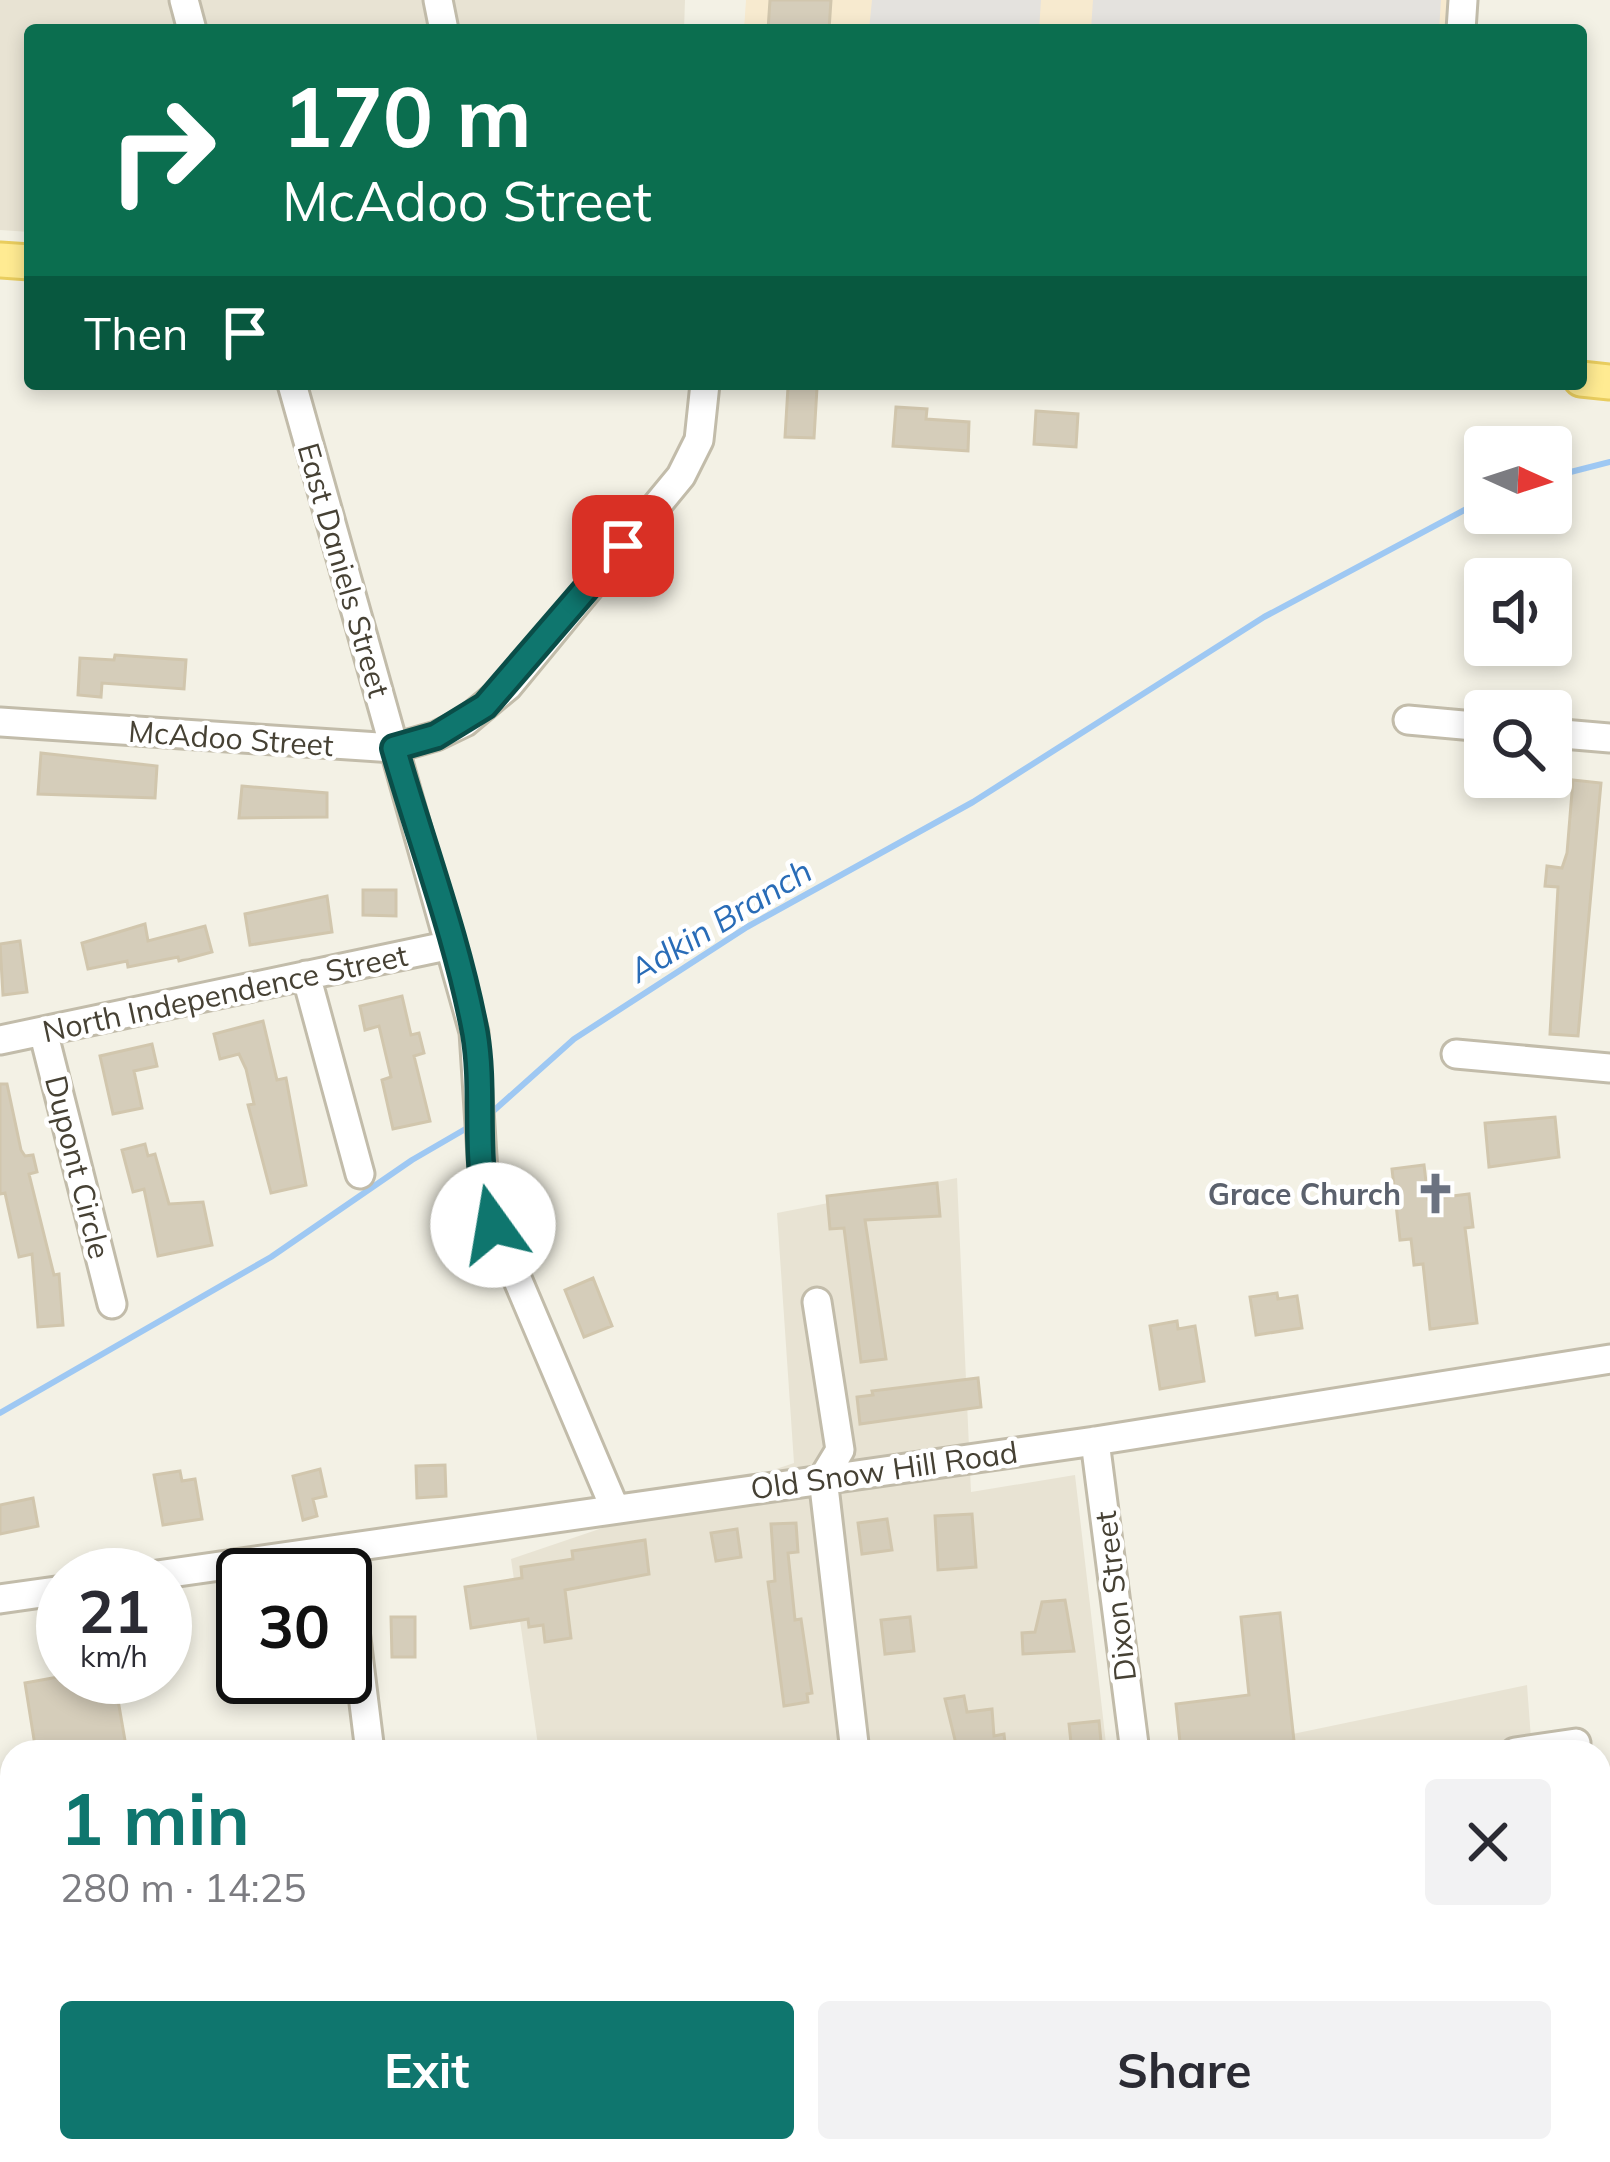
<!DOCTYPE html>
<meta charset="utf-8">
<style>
body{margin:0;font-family:Mulish,sans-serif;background:#f2f2f3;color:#2b2b33;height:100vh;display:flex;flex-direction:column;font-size:45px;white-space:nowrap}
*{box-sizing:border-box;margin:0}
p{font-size:39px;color:#7c7c81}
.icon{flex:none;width:66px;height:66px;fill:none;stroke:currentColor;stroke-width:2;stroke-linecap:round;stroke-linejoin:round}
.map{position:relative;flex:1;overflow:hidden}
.drawer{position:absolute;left:0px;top:1740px;width:1611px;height:423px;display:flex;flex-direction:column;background:#fff;border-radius:36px 36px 0 0;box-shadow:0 6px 18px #0003}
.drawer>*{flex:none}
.banner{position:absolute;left:24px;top:24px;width:1563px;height:366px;border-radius:12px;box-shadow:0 6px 18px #0003;background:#0b6e4f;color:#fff;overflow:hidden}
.needle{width:78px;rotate:93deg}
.buttons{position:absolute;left:1464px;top:426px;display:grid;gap:24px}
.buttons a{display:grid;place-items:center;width:108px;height:108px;border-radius:12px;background:#fff;box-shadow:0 6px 18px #0003;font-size:60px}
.speed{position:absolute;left:36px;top:1548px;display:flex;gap:24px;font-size:60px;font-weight:700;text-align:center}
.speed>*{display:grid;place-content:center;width:156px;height:156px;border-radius:50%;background:#fff;box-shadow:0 6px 18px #0003;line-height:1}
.speed small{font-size:30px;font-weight:400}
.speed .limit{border:6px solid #111;border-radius:18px;background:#fff;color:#111}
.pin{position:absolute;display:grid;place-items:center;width:102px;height:102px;color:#fff;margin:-51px;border-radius:24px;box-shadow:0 6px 18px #0006}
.me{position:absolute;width:132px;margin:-66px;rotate:347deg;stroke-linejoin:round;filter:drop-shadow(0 0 9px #0008)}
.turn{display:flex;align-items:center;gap:42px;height:252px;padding:0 60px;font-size:54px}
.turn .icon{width:156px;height:156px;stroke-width:2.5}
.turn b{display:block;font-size:84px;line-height:102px}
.then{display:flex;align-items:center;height:114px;padding:0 60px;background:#0003;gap:24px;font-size:45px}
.round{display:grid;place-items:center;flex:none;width:126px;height:126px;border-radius:12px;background:#f2f2f3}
.summary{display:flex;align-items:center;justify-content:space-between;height:204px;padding:0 60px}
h1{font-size:72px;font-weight:700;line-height:90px;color:#0f766e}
.cta{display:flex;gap:24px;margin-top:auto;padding:24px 60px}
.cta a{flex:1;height:138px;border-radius:12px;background:#0f766e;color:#fff;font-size:48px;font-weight:700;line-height:138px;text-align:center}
.cta a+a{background:#f2f2f3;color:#2b2b33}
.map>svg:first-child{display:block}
</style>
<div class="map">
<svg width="1610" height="2162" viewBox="0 0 1610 2162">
<rect width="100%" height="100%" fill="#f3f1e5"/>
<path fill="#e8e3d3" d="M 0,0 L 685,0 L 684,30 L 30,30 L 30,232 L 0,230 Z
M 957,1178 L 971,1492 L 1075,1475 L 1107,1752 L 539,1752 L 511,1559 L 794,1463 L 777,1213 Z
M 1527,1685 L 1532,1752 L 1207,1752 Z
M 62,2151 L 1566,2151 L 1567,2162 L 65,2162 Z"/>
<path fill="#f7eacf" d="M 746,0 L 1463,0 L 1461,30 L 744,30 Z"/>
<path fill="#e4e2de" d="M 872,0 L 1041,0 L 1039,30 L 869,30 Z
M 1093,0 L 1441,0 L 1439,30 L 1091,30 Z"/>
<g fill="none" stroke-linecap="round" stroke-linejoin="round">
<path stroke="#9ec8f3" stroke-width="6" d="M 1551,477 L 1610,462
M 490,1114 L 574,1039 L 747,927 L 973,802 L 1264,617 L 1485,499
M 0,1413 L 271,1257 L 412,1160 L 474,1124"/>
</g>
<path fill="#d5cdba" stroke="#d1c6ad" stroke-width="3" d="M 770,0 L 831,0 L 829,30 L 768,30 Z
M 788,387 L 817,388 L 814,438 L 785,437 Z
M 896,407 L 927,409 L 926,419 L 969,422 L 968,451 L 893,446 Z
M 1036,411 L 1078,414 L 1076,447 L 1034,444 Z
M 115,655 L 186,660 L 184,689 L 102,683 L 101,697 L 78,695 L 80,658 L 114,660 Z
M 41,753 L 157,766 L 155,798 L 38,794 Z
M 1573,780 L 1601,783 L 1578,1036 L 1550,1034 L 1558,887 L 1545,886 L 1547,866 L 1562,868 L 1567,853 Z
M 242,786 L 327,793 L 327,817 L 239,818 Z
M 363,890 L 396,890 L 396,916 L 363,915 Z
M 327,896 L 332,932 L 250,945 L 245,914 Z
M 145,924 L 148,941 L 205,926 L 212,952 L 179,961 L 178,957 L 128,967 L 127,961 L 88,969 L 82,943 Z
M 20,941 L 27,992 L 3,995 L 0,944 Z
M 402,996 L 411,1035 L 419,1033 L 424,1053 L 414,1056 L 430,1121 L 393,1129 L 382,1080 L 391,1077 L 379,1026 L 365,1030 L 360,1006 Z
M 263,1021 L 277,1080 L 286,1078 L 306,1185 L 271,1193 L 248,1105 L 254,1104 L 246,1069 L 239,1054 L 220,1059 L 214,1034 Z
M 152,1044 L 157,1066 L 134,1071 L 142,1108 L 113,1114 L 100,1056 Z
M 0,1084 L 7,1084 L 21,1150 L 25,1156 L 33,1155 L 37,1172 L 29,1174 L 54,1275 L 59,1274 L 63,1325 L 38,1327 L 32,1254 L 19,1257 L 5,1193 L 0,1194 Z
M 1555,1117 L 1559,1157 L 1489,1167 L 1485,1123 Z
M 145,1144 L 148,1156 L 155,1154 L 169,1204 L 203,1202 L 212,1245 L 158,1256 L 144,1189 L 133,1192 L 122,1150 Z
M 1424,1165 L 1428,1199 L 1469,1194 L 1473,1227 L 1465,1228 L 1477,1323 L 1430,1329 L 1423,1264 L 1414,1265 L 1411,1239 L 1400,1240 L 1392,1169 Z
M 937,1183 L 940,1216 L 865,1220 L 886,1359 L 861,1362 L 844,1228 L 830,1229 L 827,1196 Z
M 593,1278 L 612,1326 L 584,1337 L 565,1290 Z
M 1277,1293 L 1278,1299 L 1297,1296 L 1302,1328 L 1256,1335 L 1250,1297 Z
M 1177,1321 L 1178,1329 L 1195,1326 L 1204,1381 L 1160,1389 L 1150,1326 Z
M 978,1378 L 981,1407 L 860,1424 L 857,1397 L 873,1395 L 872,1391 Z
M 445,1465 L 446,1496 L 417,1498 L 416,1466 Z
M 320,1469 L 326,1496 L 313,1499 L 317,1516 L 303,1520 L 293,1476 Z
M 180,1471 L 182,1481 L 195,1479 L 202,1519 L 163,1525 L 154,1475 Z
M 33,1498 L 38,1526 L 0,1534 L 0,1505 Z
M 972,1514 L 976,1567 L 938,1570 L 935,1516 Z
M 887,1519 L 892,1550 L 862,1554 L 858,1523 Z
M 796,1523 L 798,1552 L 788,1553 L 795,1620 L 801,1619 L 812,1693 L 807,1694 L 808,1702 L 784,1706 L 768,1582 L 775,1581 L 771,1524 Z
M 737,1529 L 741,1557 L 716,1561 L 711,1533 Z
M 645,1540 L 649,1574 L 565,1590 L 571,1638 L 545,1642 L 543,1625 L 529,1627 L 528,1619 L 471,1628 L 465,1587 L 522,1578 L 521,1567 L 573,1559 L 572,1551 Z
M 1065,1600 L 1074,1651 L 1023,1654 L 1022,1633 L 1035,1632 L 1042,1602 Z
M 1280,1613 L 1294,1741 L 1181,1752 L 1176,1704 L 1249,1695 L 1241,1617 Z
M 391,1617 L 415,1617 L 415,1657 L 392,1657 Z
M 910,1617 L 914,1651 L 885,1654 L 881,1620 Z
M 58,1677 L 114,1677 L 127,1752 L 36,1752 L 25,1683 Z
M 964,1696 L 967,1712 L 992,1709 L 994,1736 L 1004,1734 L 1006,1752 L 958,1752 L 945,1699 Z
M 1099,1721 L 1102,1752 L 1072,1752 L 1069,1724 Z"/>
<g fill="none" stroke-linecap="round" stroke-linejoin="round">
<defs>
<path id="minor" d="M 184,0 L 192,30
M 438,0 L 444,30
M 1461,30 L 1463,0
M 292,384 L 474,1032 L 485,1203 L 615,1509
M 1408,720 L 1485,727
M 0,722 L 394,748 L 436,736 L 465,722 L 508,686 L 681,476 L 699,440 L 705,384
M 1551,733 L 1610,738
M 306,975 L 360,1174
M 43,1031 L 112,1304
M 0,1040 L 451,945
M 1456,1054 L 1610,1068
M 817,1302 L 840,1450 L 823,1478 L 855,1752
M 1095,1441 L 1135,1752
M 345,1549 L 370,1752
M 157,1575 L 1095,1441 L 1610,1359
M 0,1599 L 63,1590
M 1515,1752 L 1576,1743
M 0,1962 L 12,2010
M 47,2151 L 50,2162
M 419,2151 L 420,2162
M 905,2151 L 906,2162
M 1184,2151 L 1186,2162
M 1503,2151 L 1504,2162
M 745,2162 L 818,2151"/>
<path id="major" d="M 0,260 L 30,262
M 1581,379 L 1610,382"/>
</defs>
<use href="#minor" stroke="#c2bcaa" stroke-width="33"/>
<use href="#major" stroke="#e9cd5e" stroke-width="39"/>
<use href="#minor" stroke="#fff" stroke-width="27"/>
<use href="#major" stroke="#ffeb92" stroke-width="33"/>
</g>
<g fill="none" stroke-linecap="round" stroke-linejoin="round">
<defs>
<path id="route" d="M 493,1225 C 471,1163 486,1098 475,1033 C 457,937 421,842 394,748 L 436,736 L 485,706 L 623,546"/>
</defs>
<use href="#route" stroke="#0a4d48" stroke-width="30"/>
<use href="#route" stroke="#0f766e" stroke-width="21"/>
</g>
<defs>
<symbol id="church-bare" viewBox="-9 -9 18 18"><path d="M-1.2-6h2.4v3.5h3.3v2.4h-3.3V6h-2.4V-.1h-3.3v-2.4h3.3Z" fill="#6b7280" stroke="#fff" stroke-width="2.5" paint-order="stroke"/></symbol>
</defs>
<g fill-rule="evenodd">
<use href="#church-bare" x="1406" y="1164" width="59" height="59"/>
</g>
<g text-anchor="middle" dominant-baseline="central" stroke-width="9" stroke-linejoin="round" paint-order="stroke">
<g font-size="30" fill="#464134" stroke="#fff">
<text transform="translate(344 570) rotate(74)">East Daniels Street</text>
<text transform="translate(231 738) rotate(4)">McAdoo Street</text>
<text transform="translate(225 993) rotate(-12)">North Independence Street</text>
<text transform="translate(78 1167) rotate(76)">Dupont Circle</text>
<text transform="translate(884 1470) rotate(-8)">Old Snow Hill Road</text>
<text transform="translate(1115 1596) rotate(-97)">Dixon Street</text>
</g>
<g font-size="30" font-weight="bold" fill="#5b616d" stroke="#fff" text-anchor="end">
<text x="1401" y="1194">Grace Church</text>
</g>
<g font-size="33" font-style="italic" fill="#296cb7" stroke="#fff">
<text transform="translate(720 920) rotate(-31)">Adkin Branch</text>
</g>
</g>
</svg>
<div class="buttons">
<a><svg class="needle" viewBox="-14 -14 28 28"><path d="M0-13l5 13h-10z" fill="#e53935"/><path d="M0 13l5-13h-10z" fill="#7c7c81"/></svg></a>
<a><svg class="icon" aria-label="sound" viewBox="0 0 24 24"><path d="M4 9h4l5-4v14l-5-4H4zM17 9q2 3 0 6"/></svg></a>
<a><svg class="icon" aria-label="search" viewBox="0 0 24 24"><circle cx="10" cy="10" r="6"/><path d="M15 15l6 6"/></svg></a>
</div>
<div class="speed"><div>21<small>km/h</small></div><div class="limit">30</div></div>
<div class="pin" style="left:623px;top:546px;background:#d93025"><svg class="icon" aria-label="arrive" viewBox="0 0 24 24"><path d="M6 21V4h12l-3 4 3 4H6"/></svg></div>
<svg class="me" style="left:493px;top:1225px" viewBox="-20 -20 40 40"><circle r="19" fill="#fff"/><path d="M0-13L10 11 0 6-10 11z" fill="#0f766e"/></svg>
<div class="banner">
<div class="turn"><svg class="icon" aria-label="right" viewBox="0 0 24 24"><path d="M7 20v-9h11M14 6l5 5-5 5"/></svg><div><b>170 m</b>McAdoo Street</div></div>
<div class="then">Then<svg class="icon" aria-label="arrive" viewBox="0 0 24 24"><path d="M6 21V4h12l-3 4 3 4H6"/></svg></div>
</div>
<section class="drawer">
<div class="summary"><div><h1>1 min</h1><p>280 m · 14:25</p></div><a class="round"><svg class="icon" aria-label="close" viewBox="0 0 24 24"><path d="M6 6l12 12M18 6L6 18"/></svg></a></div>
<div class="cta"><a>Exit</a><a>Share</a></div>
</section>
</div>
